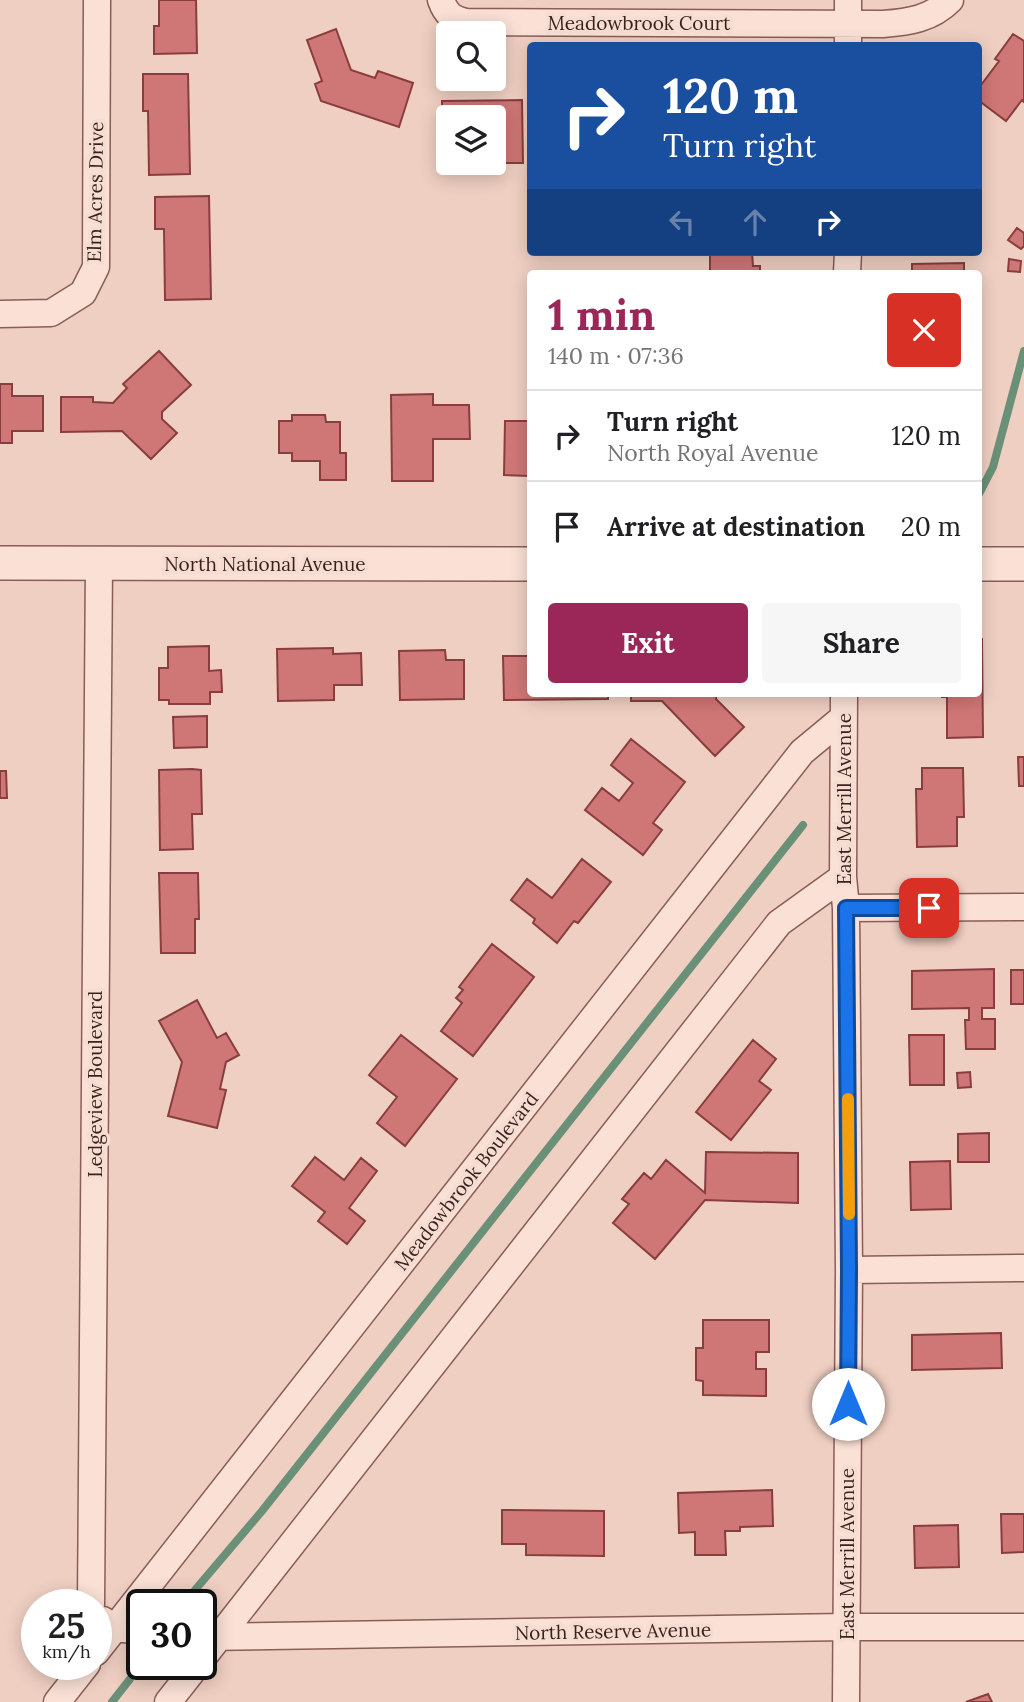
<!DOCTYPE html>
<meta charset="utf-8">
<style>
body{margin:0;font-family:Lora,serif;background:#f6f6f6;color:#202124;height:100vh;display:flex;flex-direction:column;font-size:26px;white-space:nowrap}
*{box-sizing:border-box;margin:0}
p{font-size:23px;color:#757577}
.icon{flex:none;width:38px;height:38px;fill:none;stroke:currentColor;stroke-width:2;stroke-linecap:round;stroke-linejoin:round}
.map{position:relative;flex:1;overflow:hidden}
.details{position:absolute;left:527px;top:270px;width:455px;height:427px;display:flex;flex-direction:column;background:#fff;border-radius:7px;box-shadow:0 4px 18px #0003}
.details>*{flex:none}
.guide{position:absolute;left:527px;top:42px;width:455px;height:214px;border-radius:7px;box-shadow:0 4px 18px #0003;background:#1a4fa0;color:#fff;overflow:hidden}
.buttons{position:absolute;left:436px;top:21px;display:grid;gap:14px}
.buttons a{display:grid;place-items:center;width:70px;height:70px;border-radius:7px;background:#fff;box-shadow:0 4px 18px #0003;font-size:35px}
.speed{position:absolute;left:21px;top:1589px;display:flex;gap:14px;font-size:35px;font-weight:700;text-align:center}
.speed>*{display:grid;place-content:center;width:91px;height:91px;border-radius:50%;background:#fff;box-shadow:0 4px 18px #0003;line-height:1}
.speed small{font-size:18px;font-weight:400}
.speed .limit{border:4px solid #111;border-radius:10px;background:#fff;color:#111}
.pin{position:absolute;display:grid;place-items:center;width:60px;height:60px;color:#fff;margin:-30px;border-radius:14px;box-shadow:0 4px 10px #0006}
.me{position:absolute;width:77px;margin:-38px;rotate:0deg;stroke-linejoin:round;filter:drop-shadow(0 0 5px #0008)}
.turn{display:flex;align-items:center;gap:24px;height:147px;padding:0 21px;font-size:32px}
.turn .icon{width:91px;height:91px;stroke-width:2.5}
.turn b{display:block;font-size:49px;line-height:60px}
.lanes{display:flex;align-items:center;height:66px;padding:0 21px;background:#0003;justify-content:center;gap:35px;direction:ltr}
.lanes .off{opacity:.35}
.round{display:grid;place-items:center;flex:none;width:74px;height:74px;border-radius:7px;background:#f6f6f6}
.head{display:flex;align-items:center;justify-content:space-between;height:119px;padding:0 21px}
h1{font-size:42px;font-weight:700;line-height:52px;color:#9a2757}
.primary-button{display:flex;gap:14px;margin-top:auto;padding:14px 21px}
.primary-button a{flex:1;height:80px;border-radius:7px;background:#9a2757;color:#fff;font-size:28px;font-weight:700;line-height:80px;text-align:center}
.primary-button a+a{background:#f6f6f6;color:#202124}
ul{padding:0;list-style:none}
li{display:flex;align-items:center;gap:21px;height:91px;padding:0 21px;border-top:2px solid #e0e0e0}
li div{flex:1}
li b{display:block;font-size:26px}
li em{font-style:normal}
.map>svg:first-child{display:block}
</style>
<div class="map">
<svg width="1024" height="1702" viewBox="0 0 1024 1702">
<rect width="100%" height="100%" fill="#efcfc2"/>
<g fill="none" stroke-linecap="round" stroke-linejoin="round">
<path stroke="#6b9078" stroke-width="8" d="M 978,496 L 993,467 L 1024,351
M 195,1590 L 262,1511 L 803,825
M 112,1702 L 130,1679"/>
</g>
<path fill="#cf7776" stroke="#893d3f" stroke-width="2" d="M 159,0 L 196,0 L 197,53 L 154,54 L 154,26 L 159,26 Z
M 336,29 L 351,70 L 375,78 L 378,71 L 413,83 L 399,127 L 321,101 L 315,84 L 322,81 L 307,40 Z
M 1013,34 L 1024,41 L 1024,102 L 1022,100 L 1006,121 L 978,100 L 978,89 L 999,61 L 995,59 Z
M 143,74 L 188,74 L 190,174 L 149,175 L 148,111 L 143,111 Z
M 522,100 L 523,163 L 487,163 L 494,163 L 494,117 L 448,117 L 448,146 L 443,146 L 442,101 Z
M 978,162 L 981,162 L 980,221 L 978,221 Z
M 209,196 L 211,299 L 165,300 L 164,229 L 155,229 L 155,197 Z
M 1017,228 L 1024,233 L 1024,246 L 1021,249 L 1008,240 Z
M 752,252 L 753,266 L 760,266 L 760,273 L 710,273 L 710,253 Z
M 1009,259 L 1021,261 L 1020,272 L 1008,271 Z
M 964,263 L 964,273 L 912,273 L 912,264 Z
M 159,351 L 191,385 L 162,412 L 162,419 L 177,433 L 151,459 L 122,431 L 61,432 L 61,397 L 93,397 L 93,402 L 113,403 L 127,388 L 123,384 Z
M 0,384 L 12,384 L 12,396 L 43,396 L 43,431 L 12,431 L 12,443 L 0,443 Z
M 433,394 L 433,405 L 469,405 L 470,439 L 433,439 L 433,481 L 392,481 L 391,395 Z
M 292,415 L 325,415 L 326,422 L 340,422 L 340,453 L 346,453 L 346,480 L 320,480 L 320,461 L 292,461 L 292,453 L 279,453 L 279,421 L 292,421 Z
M 505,421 L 530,421 L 530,476 L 504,475 Z
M 978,639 L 982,639 L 983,737 L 947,738 L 947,697 L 942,697 L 942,693 L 978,693 Z
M 209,646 L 209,671 L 221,670 L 222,692 L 210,692 L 210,704 L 169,704 L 169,700 L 159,700 L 159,668 L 168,668 L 168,647 Z
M 333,648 L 333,654 L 361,653 L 362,685 L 334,685 L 334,700 L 278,701 L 277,649 Z
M 445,650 L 446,660 L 464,660 L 464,699 L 400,700 L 399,651 Z
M 503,656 L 530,656 L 530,693 L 608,693 L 608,699 L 504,700 Z
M 631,693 L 716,693 L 716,699 L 744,727 L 715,756 L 662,701 L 631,701 Z
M 207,716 L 207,747 L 174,748 L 173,717 Z
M 631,739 L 685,782 L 653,823 L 662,830 L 643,855 L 585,810 L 602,788 L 619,801 L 633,783 L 611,765 Z
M 1018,757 L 1024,757 L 1024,786 L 1019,786 Z
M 922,768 L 963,768 L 964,817 L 957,817 L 957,846 L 917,847 L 916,789 L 922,789 Z
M 192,769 L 201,770 L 202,814 L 192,814 L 193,849 L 160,850 L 159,770 Z
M 0,771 L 6,771 L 7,798 L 0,798 Z
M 582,859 L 611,882 L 578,923 L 574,921 L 557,943 L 533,923 L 535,919 L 511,900 L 527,879 L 552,898 Z
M 159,873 L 198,873 L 199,919 L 195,919 L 195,953 L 161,953 Z
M 492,944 L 534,977 L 473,1056 L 441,1031 L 462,1003 L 456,998 L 463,990 L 459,987 Z
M 994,969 L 994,1008 L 982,1008 L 982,1019 L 995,1019 L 995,1049 L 966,1049 L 965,1020 L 969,1020 L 969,1008 L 912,1009 L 912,971 Z
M 1011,970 L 1024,970 L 1024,1004 L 1011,1004 Z
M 197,1000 L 217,1038 L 226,1033 L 239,1055 L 226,1062 L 220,1089 L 226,1090 L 217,1128 L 168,1116 L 182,1062 L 159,1021 Z
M 401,1035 L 457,1079 L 405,1146 L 377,1123 L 397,1097 L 369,1075 Z
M 909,1035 L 944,1035 L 944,1085 L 910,1085 Z
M 753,1040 L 776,1059 L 759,1081 L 771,1090 L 731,1140 L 696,1112 Z
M 970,1072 L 971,1087 L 958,1088 L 957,1073 Z
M 989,1133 L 989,1162 L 958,1162 L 958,1134 Z
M 706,1152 L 798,1153 L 798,1203 L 705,1200 L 655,1259 L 613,1223 L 629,1204 L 622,1199 L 644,1173 L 651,1179 L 666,1160 L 705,1193 Z
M 315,1157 L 344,1180 L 361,1158 L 377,1171 L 349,1208 L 365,1221 L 347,1244 L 318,1221 L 325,1212 L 292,1186 Z
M 950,1161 L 951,1209 L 911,1210 L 910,1162 Z
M 703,1320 L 769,1320 L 769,1352 L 756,1352 L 756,1369 L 766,1369 L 766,1396 L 703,1395 L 703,1381 L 696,1380 L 696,1348 L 703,1348 Z
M 1001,1333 L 1002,1368 L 912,1370 L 912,1335 Z
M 772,1490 L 773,1526 L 740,1527 L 740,1531 L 725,1531 L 726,1555 L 695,1555 L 695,1532 L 679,1533 L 678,1493 Z
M 502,1510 L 604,1511 L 604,1556 L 526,1555 L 526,1544 L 502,1544 Z
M 1001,1514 L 1024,1514 L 1024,1552 L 1002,1553 Z
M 958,1525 L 959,1567 L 915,1568 L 914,1526 Z
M 988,1694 L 992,1702 L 966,1702 Z"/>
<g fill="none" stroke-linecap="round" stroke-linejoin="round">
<defs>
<path id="minor" d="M 441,0 C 446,14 452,19 466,22 L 883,24 C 909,22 931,19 950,0
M 848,0 L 848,46
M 847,273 L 848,252
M 0,314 L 51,313 L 83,293 L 96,267 L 97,0
M 844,693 L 843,877 L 846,908 L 849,1270 L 846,1702
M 846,908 L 1024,907
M 849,1270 L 1024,1268
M 91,1605 L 99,563
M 103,1620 L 115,1628 L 142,1631
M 207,1637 L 847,1627 L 1024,1627
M 96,1652 L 802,752 L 843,718
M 201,1660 L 779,923 L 843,877
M 57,1702 L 87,1664
M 168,1702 L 198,1664"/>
<path id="tertiary" d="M 0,563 L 530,564
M 978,564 L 1024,564"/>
</defs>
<use href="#minor" stroke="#895e58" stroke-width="29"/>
<use href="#tertiary" stroke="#895e58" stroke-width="36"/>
<use href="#minor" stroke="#fae0d5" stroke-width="26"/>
<use href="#tertiary" stroke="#fae0d5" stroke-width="33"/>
</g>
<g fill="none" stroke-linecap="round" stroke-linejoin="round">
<defs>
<path id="route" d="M 848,1404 L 849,1270 L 846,908 L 929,908"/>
</defs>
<use href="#route" stroke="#114b97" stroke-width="18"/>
<use href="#route" stroke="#1a73e8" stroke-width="12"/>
<path stroke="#f59e0b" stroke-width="12" d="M 848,1099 L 849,1214"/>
</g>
<g text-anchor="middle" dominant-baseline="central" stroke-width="7" stroke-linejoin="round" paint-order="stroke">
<g font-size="19" fill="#391f1d" stroke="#f6ddd1">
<text x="639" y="23">Meadowbrook Court</text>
<text transform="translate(95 192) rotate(-89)">Elm Acres Drive</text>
<text x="265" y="564">North National Avenue</text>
<text transform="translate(844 799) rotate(-90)">East Merrill Avenue</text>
<text transform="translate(95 1084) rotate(-90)">Ledgeview Boulevard</text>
<text transform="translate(466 1181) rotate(-52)">Meadowbrook Boulevard</text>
<text transform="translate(847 1554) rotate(-90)">East Merrill Avenue</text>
<text transform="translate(613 1631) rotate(-1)">North Reserve Avenue</text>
</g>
</g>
</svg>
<div class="buttons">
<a><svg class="icon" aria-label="search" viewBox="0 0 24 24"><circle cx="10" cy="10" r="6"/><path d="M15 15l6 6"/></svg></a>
<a><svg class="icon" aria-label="layers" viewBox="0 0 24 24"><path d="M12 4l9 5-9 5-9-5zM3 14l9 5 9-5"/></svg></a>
</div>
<div class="speed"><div>25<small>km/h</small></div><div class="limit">30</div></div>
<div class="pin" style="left:929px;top:908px;background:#d93025"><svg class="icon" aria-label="arrive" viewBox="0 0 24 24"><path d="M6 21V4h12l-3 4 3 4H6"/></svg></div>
<svg class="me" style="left:848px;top:1404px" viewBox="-20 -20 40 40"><circle r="19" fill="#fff"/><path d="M0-13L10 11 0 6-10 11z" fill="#1a73e8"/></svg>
<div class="guide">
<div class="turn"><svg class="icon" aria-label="right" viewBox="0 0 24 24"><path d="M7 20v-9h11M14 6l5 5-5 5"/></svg><div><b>120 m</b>Turn right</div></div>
<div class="lanes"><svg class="icon off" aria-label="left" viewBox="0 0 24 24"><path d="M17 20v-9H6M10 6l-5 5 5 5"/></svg><svg class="icon off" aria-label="ahead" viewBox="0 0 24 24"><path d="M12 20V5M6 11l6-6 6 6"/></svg><svg class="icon" aria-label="right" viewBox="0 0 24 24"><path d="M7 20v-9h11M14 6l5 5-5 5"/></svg></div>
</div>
<section class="details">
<div class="head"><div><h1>1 min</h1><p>140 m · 07:36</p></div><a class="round" style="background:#d93025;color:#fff"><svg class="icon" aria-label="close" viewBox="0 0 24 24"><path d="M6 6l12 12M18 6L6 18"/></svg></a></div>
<ul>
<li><svg class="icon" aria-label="right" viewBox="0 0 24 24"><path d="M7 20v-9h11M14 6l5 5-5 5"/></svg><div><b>Turn right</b><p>North Royal Avenue</p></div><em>120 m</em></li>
<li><svg class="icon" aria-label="arrive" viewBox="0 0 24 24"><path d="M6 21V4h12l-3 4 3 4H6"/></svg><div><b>Arrive at destination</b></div><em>20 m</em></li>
</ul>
<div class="primary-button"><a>Exit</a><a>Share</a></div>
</section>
</div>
